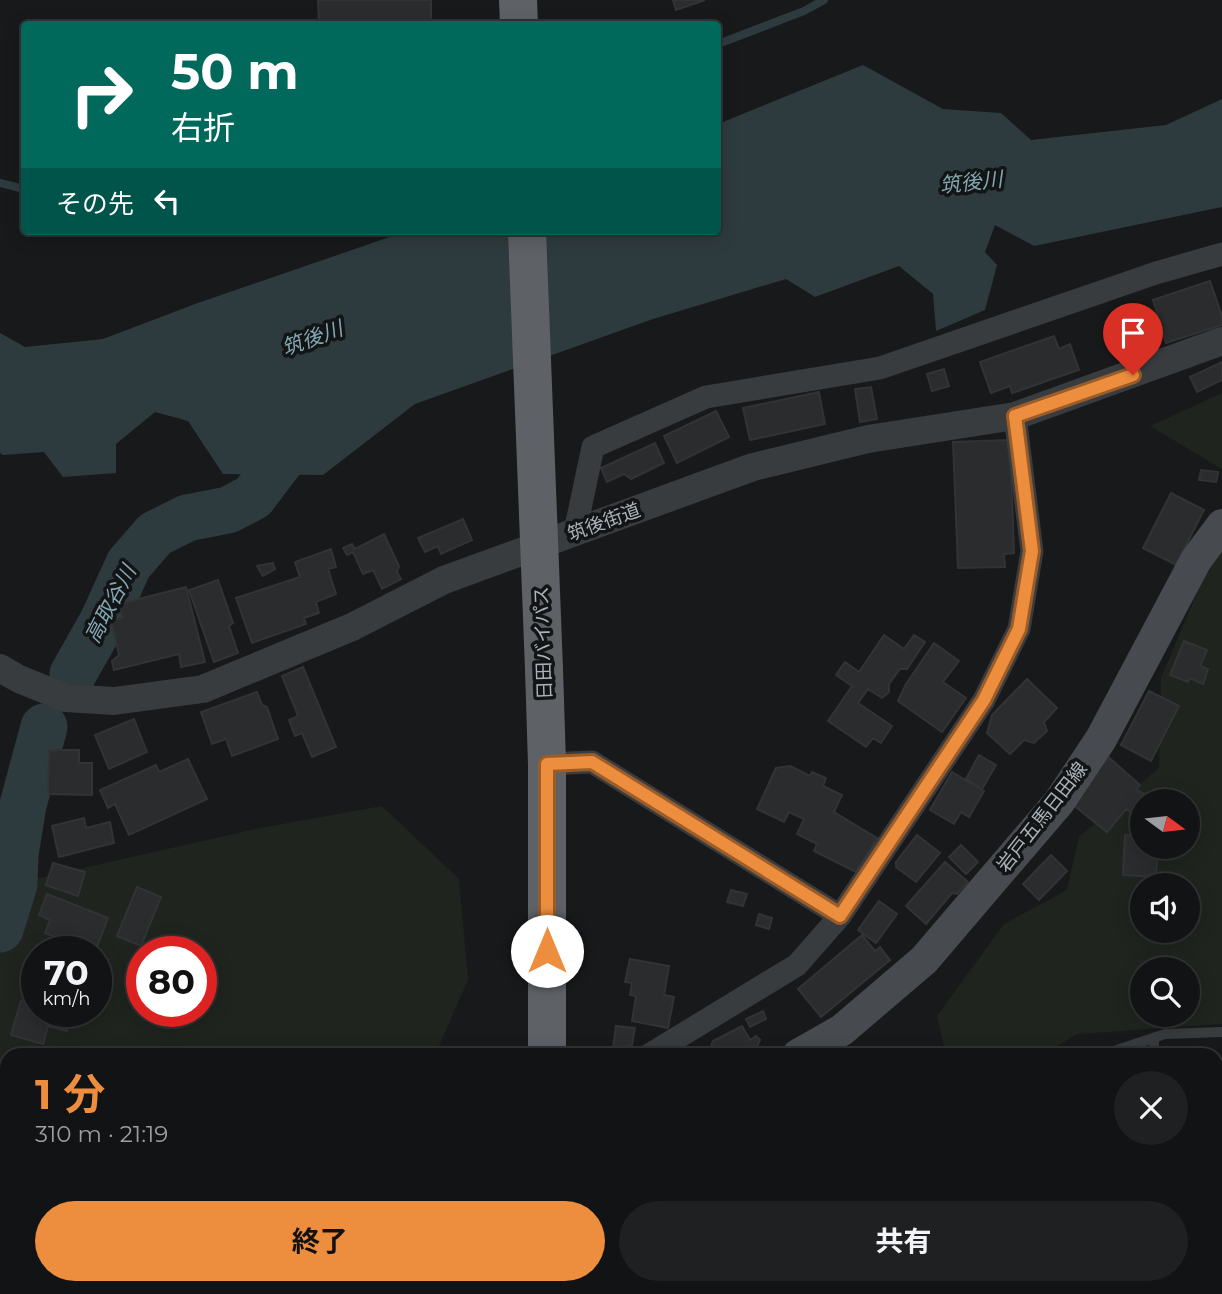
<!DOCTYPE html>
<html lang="ja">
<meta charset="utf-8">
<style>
body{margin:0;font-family:Montserrat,"Noto Sans JP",sans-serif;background:#1f2022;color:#f1f3f6;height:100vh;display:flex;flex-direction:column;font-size:26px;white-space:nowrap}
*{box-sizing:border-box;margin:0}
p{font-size:23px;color:#9c9ea0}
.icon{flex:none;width:38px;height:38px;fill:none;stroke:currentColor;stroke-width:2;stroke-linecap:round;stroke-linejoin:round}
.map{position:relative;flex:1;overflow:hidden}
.sheet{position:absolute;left:0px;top:1048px;width:1223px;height:247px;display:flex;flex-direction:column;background:#121314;border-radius:21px 21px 0 0;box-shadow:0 4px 18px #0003,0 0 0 2px #313234}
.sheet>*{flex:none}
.banner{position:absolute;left:21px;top:21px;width:700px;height:214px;border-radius:7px;box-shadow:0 4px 18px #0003,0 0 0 2px #313234;background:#00695c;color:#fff;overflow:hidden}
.needle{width:46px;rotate:105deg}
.controls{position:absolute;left:1130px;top:789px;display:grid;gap:14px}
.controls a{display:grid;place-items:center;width:70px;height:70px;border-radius:50%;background:#121314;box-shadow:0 4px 18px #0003,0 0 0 2px #313234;font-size:35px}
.speed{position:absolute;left:21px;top:936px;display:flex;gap:14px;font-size:35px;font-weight:700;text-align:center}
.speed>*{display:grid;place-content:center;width:91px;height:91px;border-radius:50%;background:#121314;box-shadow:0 4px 18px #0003,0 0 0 2px #313234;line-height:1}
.speed small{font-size:18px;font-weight:400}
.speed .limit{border:10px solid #d22;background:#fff;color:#111}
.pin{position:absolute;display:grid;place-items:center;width:60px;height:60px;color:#fff;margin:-72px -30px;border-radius:50% 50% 50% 0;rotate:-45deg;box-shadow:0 0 7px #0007}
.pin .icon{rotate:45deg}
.me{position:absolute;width:77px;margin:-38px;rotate:0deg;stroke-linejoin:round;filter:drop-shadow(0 0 5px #0008)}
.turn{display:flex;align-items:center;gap:24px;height:147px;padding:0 35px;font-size:32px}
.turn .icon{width:91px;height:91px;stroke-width:2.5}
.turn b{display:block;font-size:49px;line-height:60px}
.then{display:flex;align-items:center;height:66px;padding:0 35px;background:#0003;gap:14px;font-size:26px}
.round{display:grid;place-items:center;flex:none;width:74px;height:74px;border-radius:37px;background:#1f2022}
.summary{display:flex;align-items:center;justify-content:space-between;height:119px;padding:0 35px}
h1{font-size:42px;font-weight:700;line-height:52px;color:#ed8e3e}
.cta{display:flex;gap:14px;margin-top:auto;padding:14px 35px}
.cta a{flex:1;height:80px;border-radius:42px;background:#ed8e3e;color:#111;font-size:28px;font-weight:700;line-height:80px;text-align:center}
.cta a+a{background:#1f2022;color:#f1f3f6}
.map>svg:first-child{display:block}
</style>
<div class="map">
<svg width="1222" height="1294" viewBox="0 0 1222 1294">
<rect width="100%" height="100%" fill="#18191a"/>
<path fill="#1f251e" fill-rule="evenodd" d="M 1222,393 L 1222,469 L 1150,426 Z
M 1222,534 L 1222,1024 L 1077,1034 L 1043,1055 L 946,1055 L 937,1016 L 1004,924 L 1067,890 L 1079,837 L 1159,768 L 1161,678 ZM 1143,802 L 1188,802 L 1188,847 L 1143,847 ZM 1143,886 L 1188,886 L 1188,931 L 1143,931 ZM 1143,970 L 1188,970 L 1188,1015 L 1143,1015 Z
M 382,806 L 459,879 L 468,980 L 435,1055 L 7,1055 L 7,1288 L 52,1288 L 48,1294 L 0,1294 L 0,887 L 255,829 ZM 37,952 L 96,952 L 96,1012 L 37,1012 ZM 142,952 L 201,952 L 201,1012 L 142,1012 Z
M 117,1288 L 211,1288 L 218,1294 L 112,1294 Z
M 631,1288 L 755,1288 L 763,1294 L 622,1294 Z"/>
<path fill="#2e3b3e" d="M 863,65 L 943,109 L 1001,113 L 1031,140 L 1166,125 L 1222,99 L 1222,207 L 1034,246 L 995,225 L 985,252 L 997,265 L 985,310 L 936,331 L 933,294 L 899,266 L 815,297 L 786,279 L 653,319 L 415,404 L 323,475 L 223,474 L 188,421 L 155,412 L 116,444 L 116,473 L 63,477 L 44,452 L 3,455 L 0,453 L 0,333 L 25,347 L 103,339 L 195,304 L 407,231 L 718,231 L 718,124 Z"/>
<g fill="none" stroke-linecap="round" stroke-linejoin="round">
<path stroke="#2e3b3e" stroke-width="8" d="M 718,44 L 804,11 L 824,0
M 0,183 L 24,189"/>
<path stroke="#2e3b3e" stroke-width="47" d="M 73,674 L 103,621 L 129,564 L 155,534 L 187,518 L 228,510 L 253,497 L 290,448 L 300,419
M 0,929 L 14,884 L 15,854 L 23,805 L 44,727"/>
</g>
<path fill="#2b2c2e" stroke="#323336" stroke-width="2" d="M 318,0 L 431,0 L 431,24 L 319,24 Z
M 673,0 L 705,0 L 676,10 Z
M 1210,281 L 1222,316 L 1222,325 L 1166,343 L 1153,300 Z
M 1054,336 L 1059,349 L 1070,344 L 1079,370 L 1012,393 L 1010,386 L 991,393 L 980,362 Z
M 1125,347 L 1131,361 L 1122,364 L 1116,350 Z
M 1222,362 L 1222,380 L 1197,392 L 1190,377 Z
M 944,369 L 949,386 L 932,391 L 927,374 Z
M 871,387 L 877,419 L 860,422 L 855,389 Z
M 819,392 L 825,424 L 750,440 L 743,408 Z
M 716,411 L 729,437 L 677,463 L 664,436 Z
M 1010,440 L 1014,553 L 1004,554 L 1005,567 L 958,568 L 953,442 Z
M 655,443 L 664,463 L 631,479 L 624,474 L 607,482 L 601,468 Z
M 1201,470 L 1218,472 L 1216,482 L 1199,480 Z
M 1171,493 L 1204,510 L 1176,565 L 1143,548 Z
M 463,519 L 472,540 L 441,554 L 438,546 L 425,552 L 418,538 Z
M 384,534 L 399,566 L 397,572 L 401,579 L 382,589 L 373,570 L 363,574 L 353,552 L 347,555 L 343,548 L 352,544 L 355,549 Z
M 331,549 L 336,567 L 328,569 L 336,594 L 316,602 L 319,613 L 304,618 L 306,624 L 252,643 L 236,598 L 300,577 L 295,562 Z
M 273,563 L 275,569 L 263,576 L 257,566 Z
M 218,580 L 233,623 L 229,626 L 238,653 L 214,662 L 189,590 Z
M 186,587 L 205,662 L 181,667 L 179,654 L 114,670 L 112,661 L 119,655 L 111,621 L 123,618 L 119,604 Z
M 884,635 L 904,649 L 914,635 L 925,642 L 907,669 L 900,669 L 889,684 L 889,692 L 882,698 L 868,689 L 858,703 L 892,726 L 881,743 L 873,738 L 866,747 L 828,721 L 852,686 L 836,675 L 845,662 L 859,672 Z
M 1184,641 L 1207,650 L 1200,666 L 1208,669 L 1203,684 L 1190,678 L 1188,682 L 1170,675 Z
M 934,643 L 959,661 L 943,682 L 966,698 L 942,732 L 898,701 L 906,684 Z
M 303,667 L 336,747 L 312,757 L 302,733 L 295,736 L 289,720 L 298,716 L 282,676 Z
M 1027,679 L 1057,708 L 1044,722 L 1047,731 L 1034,743 L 1024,740 L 1010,754 L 987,733 L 992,715 Z
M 1149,691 L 1179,706 L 1151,761 L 1121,745 Z
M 257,692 L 262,705 L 267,707 L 278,739 L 232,756 L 226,739 L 212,744 L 201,712 Z
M 134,719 L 147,752 L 109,769 L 95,735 Z
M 49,750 L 79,750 L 79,763 L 92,763 L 92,795 L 48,794 Z
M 1105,754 L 1140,785 L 1136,790 L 1150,796 L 1143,802 L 1134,815 L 1126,809 L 1107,832 L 1072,804 Z
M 979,755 L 996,765 L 982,789 L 966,779 Z
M 188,759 L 207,799 L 129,835 L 115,804 L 108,808 L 100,790 L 156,765 L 159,772 Z
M 790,766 L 810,776 L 812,772 L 826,778 L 823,786 L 842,795 L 834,812 L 877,838 L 856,872 L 814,851 L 817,844 L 797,834 L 804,819 L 789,812 L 784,822 L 757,809 L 776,768 Z
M 952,772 L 984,791 L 969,817 L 961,812 L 954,824 L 930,810 Z
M 84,818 L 86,828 L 110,822 L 114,843 L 59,857 L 52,826 Z
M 917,835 L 940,853 L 916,882 L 896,867 L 896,862 Z
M 1125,835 L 1143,836 L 1143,847 L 1158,847 L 1156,877 L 1123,875 Z
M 961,845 L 978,862 L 966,874 L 949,857 Z
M 1051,855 L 1067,871 L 1039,900 L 1023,884 Z
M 945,862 L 968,882 L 957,894 L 952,893 L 926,924 L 906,906 Z
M 53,863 L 85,872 L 78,896 L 46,885 Z
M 137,887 L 161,897 L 141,946 L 117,936 Z
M 731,890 L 747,894 L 743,906 L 727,902 Z
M 47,894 L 108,918 L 95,952 L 45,933 L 50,920 L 39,915 Z
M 879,901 L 897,914 L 876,943 L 858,930 Z
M 759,914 L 772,918 L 769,929 L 756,925 Z
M 862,935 L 875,951 L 880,947 L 890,960 L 821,1017 L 798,989 Z
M 630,959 L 669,966 L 664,995 L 674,997 L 668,1028 L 632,1021 L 636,996 L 630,995 L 632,983 L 625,982 Z
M 37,1000 L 37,1012 L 73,1012 L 67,1031 L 48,1026 L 43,1044 L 11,1035 L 21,1001 L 30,1003 Z
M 763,1011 L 766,1019 L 750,1027 L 746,1019 Z
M 616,1026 L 635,1028 L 632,1045 L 613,1048 Z
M 742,1026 L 750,1040 L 756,1036 L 760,1040 L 757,1046 L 740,1055 L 703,1055 L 710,1049 L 713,1041 Z
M 357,1288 L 394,1288 L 400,1294 L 351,1294 Z
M 861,1288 L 886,1288 L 889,1294 L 864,1294 Z"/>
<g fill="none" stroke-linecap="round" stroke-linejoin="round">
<path stroke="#35383a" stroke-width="38" stroke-dasharray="38 19" stroke-linecap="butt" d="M 515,1294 L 516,1288"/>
<path stroke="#393c3f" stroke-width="10" d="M 1154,1038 L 1154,1055
M 1102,1055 L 1165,1034 L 1222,1032
M 1216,1275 L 1222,1275
M 945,1288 L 947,1294
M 1131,1288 L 1134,1294
M 958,1294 L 969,1288
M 1030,1294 L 1041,1288"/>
<path stroke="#393c3f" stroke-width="23" d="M 575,532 L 593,447 L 706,397 L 880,368 L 1156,273 L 1222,254
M 547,764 L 592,762 L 840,916
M 649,1055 L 797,965 L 840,916 L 984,700 L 1019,629 L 1032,551 L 1015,416
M 320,1294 L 327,1288"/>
<path stroke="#393c3f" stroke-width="28" d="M 0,668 L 19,679 L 66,698 L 114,701 L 203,689 L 352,627 L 444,580 L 753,467 L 868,439 L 1015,416 L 1222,341"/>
<path stroke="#474b4f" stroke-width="32" d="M 798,1055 L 842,1030 L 924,960 L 1059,802 L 1101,739 L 1196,560 L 1222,525
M 445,1294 L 452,1288"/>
<path stroke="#5e6267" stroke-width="38" d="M 518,0 L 519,24
M 544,669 L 547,764 L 547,1055"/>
<path stroke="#5e6267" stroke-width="38" d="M 527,231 L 544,669"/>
</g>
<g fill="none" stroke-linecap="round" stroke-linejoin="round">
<defs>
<path id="route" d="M 547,951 L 547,764 L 592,762 L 840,916 L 984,700 L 1019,629 L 1032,551 L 1015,416 L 1133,375"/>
</defs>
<use href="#route" stroke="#9a5c28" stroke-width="18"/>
<use href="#route" stroke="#ed8e3e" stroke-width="12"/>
</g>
<g text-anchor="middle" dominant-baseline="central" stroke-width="7" stroke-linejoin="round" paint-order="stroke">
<g font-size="19" fill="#abb3ba" stroke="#131415">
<text transform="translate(604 522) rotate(-20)">筑後街道</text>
<text transform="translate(543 643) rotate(-92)">日田バイパス</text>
<text transform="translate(1042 817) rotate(-52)">岩戸五馬日田線</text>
</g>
<g font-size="21" font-style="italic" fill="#83a7b3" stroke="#131415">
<text transform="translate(971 182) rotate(-6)">筑後川</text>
<text transform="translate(312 338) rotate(-20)">筑後川</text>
<text transform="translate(110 604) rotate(-62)">高取谷川</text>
</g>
</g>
</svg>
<div class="controls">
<a><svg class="needle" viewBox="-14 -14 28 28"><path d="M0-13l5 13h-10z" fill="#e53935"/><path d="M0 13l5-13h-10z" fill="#9c9ea0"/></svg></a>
<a><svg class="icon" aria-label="sound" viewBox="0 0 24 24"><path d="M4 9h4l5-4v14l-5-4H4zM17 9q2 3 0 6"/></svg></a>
<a><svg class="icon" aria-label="search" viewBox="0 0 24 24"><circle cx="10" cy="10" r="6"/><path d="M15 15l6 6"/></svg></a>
</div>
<div class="speed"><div>70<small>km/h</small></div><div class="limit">80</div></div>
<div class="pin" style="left:1133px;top:375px;background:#d93025"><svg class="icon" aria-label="arrive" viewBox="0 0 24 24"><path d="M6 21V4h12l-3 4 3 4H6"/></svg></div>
<svg class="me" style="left:547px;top:951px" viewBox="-20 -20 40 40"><circle r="19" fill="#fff"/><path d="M0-13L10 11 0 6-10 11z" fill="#ed8e3e"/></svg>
<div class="banner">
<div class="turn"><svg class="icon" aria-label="right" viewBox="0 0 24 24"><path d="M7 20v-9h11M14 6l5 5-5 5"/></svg><div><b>50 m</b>右折</div></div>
<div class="then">その先<svg class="icon" aria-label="left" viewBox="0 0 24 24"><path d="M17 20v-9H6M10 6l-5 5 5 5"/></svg></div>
</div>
<section class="sheet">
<div class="summary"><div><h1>1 分</h1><p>310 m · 21:19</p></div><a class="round"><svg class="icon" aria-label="close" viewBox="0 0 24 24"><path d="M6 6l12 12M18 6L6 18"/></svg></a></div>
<div class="cta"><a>終了</a><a>共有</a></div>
</section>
</div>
